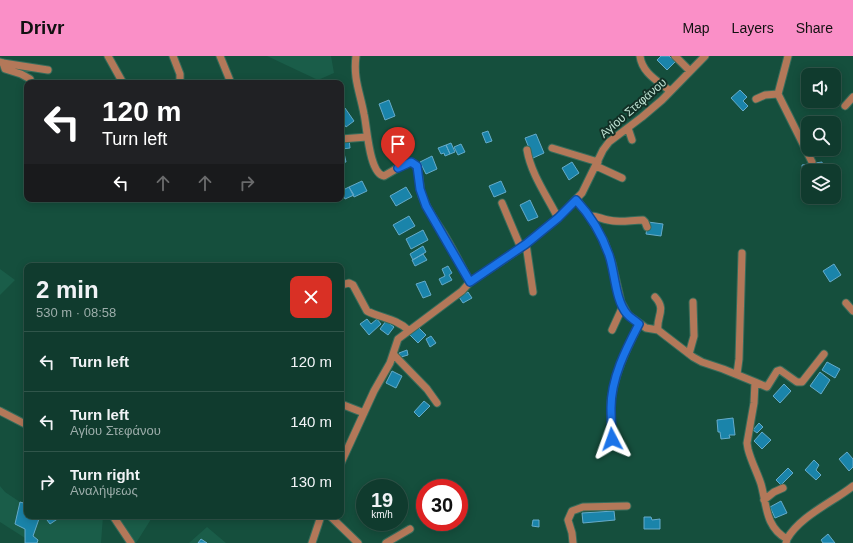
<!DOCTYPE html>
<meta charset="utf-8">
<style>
body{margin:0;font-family:Helvetica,sans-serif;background:#194236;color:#f1f3f6;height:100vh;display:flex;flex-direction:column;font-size:15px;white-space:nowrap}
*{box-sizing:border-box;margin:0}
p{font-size:13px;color:#9cadaa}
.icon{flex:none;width:22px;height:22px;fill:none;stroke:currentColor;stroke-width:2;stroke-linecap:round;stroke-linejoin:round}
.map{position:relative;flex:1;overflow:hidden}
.sheet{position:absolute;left:24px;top:207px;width:320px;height:256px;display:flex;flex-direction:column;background:#103b2e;border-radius:8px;box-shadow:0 2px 10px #0003,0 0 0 1px #30554a}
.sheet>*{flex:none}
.banner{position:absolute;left:24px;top:24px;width:320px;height:122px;border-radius:8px;box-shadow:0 2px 10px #0003,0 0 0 1px #30554a;background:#202124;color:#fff;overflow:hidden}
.controls{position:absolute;left:801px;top:12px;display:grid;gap:8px}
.controls a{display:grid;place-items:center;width:40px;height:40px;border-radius:8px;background:#103b2e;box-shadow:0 2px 10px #0003,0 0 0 1px #30554a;font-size:20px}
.speed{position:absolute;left:356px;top:423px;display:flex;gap:8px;font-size:20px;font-weight:700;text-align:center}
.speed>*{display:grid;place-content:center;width:52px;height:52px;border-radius:50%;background:#103b2e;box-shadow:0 2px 10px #0003,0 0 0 1px #30554a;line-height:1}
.speed small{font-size:10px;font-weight:400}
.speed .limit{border:6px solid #d22;background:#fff;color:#111}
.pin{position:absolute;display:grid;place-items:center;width:34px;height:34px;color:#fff;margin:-41px -17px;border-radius:50% 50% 50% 0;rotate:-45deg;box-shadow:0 0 4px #0007}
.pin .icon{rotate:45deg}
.me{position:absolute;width:44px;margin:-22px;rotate:356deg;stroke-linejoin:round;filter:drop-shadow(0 0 3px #0008)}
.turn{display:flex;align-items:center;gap:14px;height:84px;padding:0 12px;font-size:18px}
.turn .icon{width:52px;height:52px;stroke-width:2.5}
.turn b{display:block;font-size:28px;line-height:34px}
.lanes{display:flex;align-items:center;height:38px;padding:0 12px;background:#0003;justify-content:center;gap:20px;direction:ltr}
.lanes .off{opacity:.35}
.round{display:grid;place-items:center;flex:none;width:42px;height:42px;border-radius:8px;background:#194236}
.headline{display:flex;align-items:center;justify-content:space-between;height:68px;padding:0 12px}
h1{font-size:24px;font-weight:800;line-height:30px}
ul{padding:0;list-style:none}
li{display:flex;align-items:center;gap:12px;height:60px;padding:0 12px;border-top:1px solid #30554a}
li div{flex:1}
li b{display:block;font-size:15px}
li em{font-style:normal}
header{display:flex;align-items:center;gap:24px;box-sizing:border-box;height:56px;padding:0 20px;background:#fa8fc7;color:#111}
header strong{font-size:19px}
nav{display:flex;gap:22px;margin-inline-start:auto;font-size:14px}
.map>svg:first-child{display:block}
</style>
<header>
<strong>Drivr</strong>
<nav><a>Map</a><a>Layers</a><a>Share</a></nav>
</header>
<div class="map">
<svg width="853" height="487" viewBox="0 0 853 487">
<rect width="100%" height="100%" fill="#154f3d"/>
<path fill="#1a5d49" d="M 267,0 L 331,0 L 334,17 L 318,24 Z
M 0,213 L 15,224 L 0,239 Z
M 0,430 L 5,436 L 20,446 L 27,448 L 27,460 L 103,460 L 101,487 L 25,487 L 25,482 L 0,466 Z
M 118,460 L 153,460 L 136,487 L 134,487 Z
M 207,471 L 226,487 L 189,487 Z"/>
<path fill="#1a84aa" stroke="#65abca" d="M 661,0 L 669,0 L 675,6 L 667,14 L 657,4 Z
M 740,34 L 747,41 L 743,45 L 748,50 L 743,55 L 731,42 Z
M 389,44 L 395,60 L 385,64 L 379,48 Z
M 345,52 L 354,65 L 346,71 L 341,63 L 341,55 Z
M 808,69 L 808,78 L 804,79 L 801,71 Z
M 488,75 L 492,85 L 486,87 L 482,77 Z
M 536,78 L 544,97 L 533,102 L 525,82 Z
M 398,81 L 402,88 L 390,94 L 387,87 Z
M 349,83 L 350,92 L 342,93 L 341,95 L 341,84 Z
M 451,87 L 455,96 L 450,98 L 446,89 Z
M 461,88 L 465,96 L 458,99 L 454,91 Z
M 446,89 L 450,98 L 445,100 L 444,97 L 441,98 L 438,92 Z
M 344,97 L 346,106 L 341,107 L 341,98 Z
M 432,100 L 437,113 L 426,118 L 420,106 Z
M 572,106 L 579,117 L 569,124 L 562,112 Z
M 822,106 L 824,115 L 808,115 L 808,120 L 803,120 L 802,109 Z
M 362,125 L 367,135 L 354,141 L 349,131 Z
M 501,125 L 506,136 L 494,141 L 489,130 Z
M 349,131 L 354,139 L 345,143 L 341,135 Z
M 406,131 L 412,141 L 396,150 L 390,140 Z
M 530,144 L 538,161 L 528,165 L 520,149 Z
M 409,160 L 415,170 L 399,179 L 393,169 Z
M 648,166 L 663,168 L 661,180 L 646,178 Z
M 423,174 L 428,184 L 411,193 L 406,183 Z
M 423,190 L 426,196 L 413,204 L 410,198 Z
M 423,198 L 427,204 L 415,210 L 412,204 Z
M 834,208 L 841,219 L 830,226 L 823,215 Z
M 448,210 L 452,217 L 449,219 L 452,224 L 442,229 L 439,223 L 445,220 L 442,213 Z
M 425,225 L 431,239 L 423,242 L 416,228 Z
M 468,236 L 472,242 L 463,247 L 459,241 Z
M 367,263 L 371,268 L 377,263 L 381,268 L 369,279 L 360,268 Z
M 386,265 L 394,271 L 388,279 L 380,273 Z
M 418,271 L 426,279 L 418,287 L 410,279 Z
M 431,280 L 436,287 L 430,291 L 426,283 Z
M 407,294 L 408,299 L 401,301 L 399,297 Z
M 827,306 L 840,313 L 835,322 L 822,314 Z
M 392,315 L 402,320 L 396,332 L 386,327 Z
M 820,316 L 830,324 L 821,338 L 810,330 Z
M 784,328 L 791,335 L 780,347 L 773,340 Z
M 424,345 L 430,350 L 419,361 L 414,356 Z
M 733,362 L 735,379 L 729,379 L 730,382 L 721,383 L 720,376 L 718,376 L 717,364 Z
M 759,367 L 763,371 L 757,377 L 753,374 Z
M 762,376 L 771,384 L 762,393 L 754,385 Z
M 847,396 L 853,403 L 853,411 L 849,415 L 839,403 Z
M 814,404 L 819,409 L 816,414 L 821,419 L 816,424 L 805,414 Z
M 788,412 L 793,417 L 781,429 L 776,424 Z
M 781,445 L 787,457 L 775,462 L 770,451 Z
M 20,446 L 27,448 L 27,460 L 40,460 L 33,480 L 38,484 L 37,487 L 25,487 L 25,473 L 15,468 Z
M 614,455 L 615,464 L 583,467 L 582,457 Z
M 44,460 L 62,460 L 50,468 Z
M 644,461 L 651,461 L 652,464 L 660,463 L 660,473 L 644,473 Z
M 533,464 L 539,464 L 539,471 L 532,470 Z
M 828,478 L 835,487 L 823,487 L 821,484 Z
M 201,483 L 207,487 L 198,487 Z"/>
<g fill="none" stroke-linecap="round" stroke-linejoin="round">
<defs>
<path id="minor" d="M 108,0 L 123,27
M 173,0 L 180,18 L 180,27
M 220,0 L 231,27
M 356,0 C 353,23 360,36 364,58 C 367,70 369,118 384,120 L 408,106 C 422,105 418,130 422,140 C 427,154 437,167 445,180 C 454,195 462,211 470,226
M 640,0 C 642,17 658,25 670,35
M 675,0 L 690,15
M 788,0 L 778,38 L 812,106
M 0,6 L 3,7 L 48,14
M 3,7 L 5,13 L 21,18 L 30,23
M 756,43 L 765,39 L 778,38
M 845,50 L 853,41
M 628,72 L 632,84
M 341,83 L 367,81
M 552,92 L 598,106
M 527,94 C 531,118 547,140 558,162
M 596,110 L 622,122
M 577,144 L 589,160 L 604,185 L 612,207 L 621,246 L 628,259 L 646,272 L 658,274 L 693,301 L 702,306 L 723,313 L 755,326 L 754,347 L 747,387 L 748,393 C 751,405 757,416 761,428 C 767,449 765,471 787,483 L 786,487
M 502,147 L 521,192
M 589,160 C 596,159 601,163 608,164 C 619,167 631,164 643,164 L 645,166 L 647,171
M 526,188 L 533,236
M 341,229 L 349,227 L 353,229 L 367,255 C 381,262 397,263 408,274
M 655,241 C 667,254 656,260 658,274
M 846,247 L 853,255
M 612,274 L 623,250
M 689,298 L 694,280 L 693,246
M 394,299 L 427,333 L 437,347
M 737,318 L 739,303 L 742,197
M 755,326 L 767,331 L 777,315 L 780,314 L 797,326 L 802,326 L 824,298
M 341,348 L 364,357
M 0,355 L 27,369
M 612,383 C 612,371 610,358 611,346 C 614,318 627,292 639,268
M 341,407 L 374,335 L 390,307 L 398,283 L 462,235 L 470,226 L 521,192 L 558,162 L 582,137 L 603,94 L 609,86 L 642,61 L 662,44 L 705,0
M 764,444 L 774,436 L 783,432
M 113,460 L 131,487
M 330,460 L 358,487
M 787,483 C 800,460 833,446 853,430
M 312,487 L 321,460
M 386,487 L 410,473
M 573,487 L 572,477 L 568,464 L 572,455 L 583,451 L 627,450"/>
</defs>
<use href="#minor" stroke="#376c5b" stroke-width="9"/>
<use href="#minor" stroke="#b37859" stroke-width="7"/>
</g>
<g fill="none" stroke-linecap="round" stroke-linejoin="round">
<defs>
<path id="route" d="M 398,112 L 411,106 L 417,110 L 420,133 L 426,150 L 470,226 L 526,188 L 558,162 L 576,144 C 591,160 602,179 609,199 C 615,216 615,244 627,258 C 630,262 635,264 639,268 C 626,293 611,322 611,352 C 611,362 612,373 612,383"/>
</defs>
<use href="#route" stroke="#114b97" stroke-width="10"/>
<use href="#route" stroke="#1a73e8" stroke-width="7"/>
</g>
<g text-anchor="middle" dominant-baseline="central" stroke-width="4" stroke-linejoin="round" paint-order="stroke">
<g font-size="12" fill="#bde0d1" stroke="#123026">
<text transform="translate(633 52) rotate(-41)">Αγίου Στεφάνου</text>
</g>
</g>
</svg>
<div class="controls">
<a><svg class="icon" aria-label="sound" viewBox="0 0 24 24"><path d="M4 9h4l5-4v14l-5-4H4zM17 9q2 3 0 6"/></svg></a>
<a><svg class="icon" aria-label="search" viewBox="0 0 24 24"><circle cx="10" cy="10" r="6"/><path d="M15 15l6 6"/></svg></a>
<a><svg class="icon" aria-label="layers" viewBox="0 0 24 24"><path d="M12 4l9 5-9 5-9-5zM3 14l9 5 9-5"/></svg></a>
</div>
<div class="speed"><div>19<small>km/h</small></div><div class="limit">30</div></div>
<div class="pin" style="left:398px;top:112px;background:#d93025"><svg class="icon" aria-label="arrive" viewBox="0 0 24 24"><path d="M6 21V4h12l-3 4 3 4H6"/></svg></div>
<svg class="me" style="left:612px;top:383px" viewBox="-20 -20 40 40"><path d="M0-17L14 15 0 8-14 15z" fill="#1a73e8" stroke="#fff" stroke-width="4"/></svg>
<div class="banner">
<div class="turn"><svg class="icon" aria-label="left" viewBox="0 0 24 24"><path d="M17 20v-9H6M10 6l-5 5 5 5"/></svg><div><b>120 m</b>Turn left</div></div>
<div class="lanes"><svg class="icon" aria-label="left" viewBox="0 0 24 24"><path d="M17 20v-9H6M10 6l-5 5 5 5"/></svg><svg class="icon off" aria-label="ahead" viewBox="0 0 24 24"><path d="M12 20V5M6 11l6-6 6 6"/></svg><svg class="icon off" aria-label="ahead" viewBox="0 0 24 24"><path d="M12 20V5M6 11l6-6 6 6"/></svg><svg class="icon off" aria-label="right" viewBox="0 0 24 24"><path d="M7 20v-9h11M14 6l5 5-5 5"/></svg></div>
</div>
<section class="sheet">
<div class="headline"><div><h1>2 min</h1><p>530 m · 08:58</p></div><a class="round" style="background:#d93025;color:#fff"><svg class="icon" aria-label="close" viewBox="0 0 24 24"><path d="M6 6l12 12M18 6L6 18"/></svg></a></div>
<ul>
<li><svg class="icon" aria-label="left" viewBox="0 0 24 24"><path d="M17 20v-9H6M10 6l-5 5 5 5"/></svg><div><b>Turn left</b></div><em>120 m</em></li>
<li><svg class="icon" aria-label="left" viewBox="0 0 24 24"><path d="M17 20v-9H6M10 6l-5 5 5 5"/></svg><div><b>Turn left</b><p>Αγίου Στεφάνου</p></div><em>140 m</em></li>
<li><svg class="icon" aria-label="right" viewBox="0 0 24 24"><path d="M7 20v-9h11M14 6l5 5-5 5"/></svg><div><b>Turn right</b><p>Αναλήψεως</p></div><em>130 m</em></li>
</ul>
</section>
</div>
